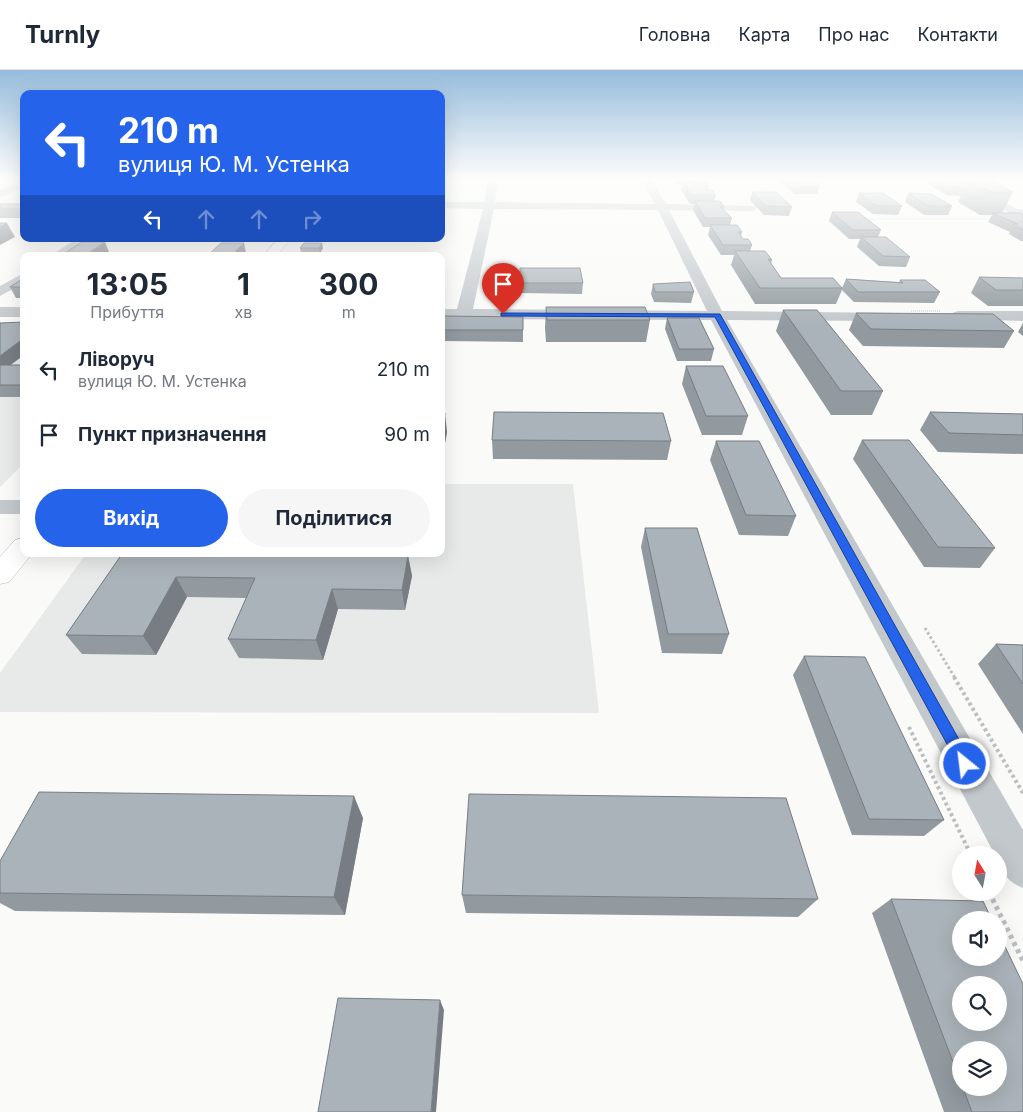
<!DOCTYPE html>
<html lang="uk">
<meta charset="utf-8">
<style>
body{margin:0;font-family:Inter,sans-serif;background:#f6f6f7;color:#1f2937;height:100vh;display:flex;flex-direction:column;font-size:19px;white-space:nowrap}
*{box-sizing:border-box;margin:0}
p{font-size:16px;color:#747a83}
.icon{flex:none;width:28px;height:28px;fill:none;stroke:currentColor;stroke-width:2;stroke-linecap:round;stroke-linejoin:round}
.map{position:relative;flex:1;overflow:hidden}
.panel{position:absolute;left:20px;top:182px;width:425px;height:305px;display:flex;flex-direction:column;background:#fff;border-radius:10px;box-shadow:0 5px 20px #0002}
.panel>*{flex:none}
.top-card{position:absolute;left:20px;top:20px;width:425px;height:152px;border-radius:10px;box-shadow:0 5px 20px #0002;background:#2563eb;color:#fff;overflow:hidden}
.needle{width:32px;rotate:349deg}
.buttons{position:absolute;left:952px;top:776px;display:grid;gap:10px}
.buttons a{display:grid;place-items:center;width:55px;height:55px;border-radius:50%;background:#fff;box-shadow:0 5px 20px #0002;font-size:25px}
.pin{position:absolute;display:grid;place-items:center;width:42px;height:42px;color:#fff;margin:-51px -21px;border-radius:50% 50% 50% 0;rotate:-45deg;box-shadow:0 0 5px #0007}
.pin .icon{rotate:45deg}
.me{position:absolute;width:55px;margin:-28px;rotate:331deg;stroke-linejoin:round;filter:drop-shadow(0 0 4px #0008)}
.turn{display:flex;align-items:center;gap:18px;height:105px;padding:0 15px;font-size:22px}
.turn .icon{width:65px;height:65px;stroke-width:2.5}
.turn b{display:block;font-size:35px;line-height:42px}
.lanes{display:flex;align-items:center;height:48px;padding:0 15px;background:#0003;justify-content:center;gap:25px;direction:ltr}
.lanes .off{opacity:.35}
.eta{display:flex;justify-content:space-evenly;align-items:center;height:85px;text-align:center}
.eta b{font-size:30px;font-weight:700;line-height:35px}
.action{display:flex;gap:10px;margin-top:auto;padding:10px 15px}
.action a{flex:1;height:58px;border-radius:30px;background:#2563eb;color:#fff;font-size:20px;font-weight:700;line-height:58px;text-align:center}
.action a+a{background:#f6f6f7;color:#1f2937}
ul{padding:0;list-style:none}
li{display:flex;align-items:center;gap:15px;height:65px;padding:0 15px}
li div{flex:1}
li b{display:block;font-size:19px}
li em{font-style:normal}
header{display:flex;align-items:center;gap:30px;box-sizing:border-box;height:70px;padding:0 25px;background:#fff;border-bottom:1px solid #e0e1e3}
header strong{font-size:24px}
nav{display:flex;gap:28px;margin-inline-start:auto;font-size:18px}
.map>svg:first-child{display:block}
</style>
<header>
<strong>Turnly</strong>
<nav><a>Головна</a><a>Карта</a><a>Про нас</a><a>Контакти</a></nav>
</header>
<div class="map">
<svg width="1023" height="1042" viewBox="0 0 1023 1042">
<rect width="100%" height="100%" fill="#fafaf8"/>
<path fill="#e8e9e9" d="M 0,255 L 24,255 L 24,393 L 0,417 Z
M 441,414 L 573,414 L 599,643 L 0,642 L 0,603 L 86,484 L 441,484 Z"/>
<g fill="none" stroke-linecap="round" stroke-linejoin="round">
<defs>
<path id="major" d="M 278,169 L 291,169 L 276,186 L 263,186 Z
M 24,468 L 24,484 L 32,484 L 9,512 L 0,514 L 0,487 L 15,470 Z"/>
</defs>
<use href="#major" stroke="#b5babe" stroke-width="1"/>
<path stroke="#bbbfc2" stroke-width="1" stroke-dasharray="1 1" stroke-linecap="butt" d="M 870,149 L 989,149
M 911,241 L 940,241"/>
<path stroke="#bbbfc2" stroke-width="3" stroke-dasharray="2.5 2.5" stroke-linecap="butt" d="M 925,558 L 955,608"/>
<path stroke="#bbbfc2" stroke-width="4" stroke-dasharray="3 3" stroke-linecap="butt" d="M 954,607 L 1023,723
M 909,657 L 971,785"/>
<path stroke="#bbbfc2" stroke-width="5" stroke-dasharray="4 4" stroke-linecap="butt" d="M 989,822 L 1023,891"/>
<path fill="#c3c8cc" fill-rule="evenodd" d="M 488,108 L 498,108 L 495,132 L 655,134 L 640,108 L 650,108 L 666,134 L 756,136 L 757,138 L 752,141 L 669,140 L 722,241 L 898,243 L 900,246 L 898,249 L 892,251 L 727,250 L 1023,760 L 1023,818 C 1008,812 999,802 999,785 L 995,785 L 711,250 L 441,249 L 441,239 L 457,239 L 483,139 L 441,138 L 441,132 L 484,132 ZM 494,139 L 658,140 L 707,241 L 473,239 Z
M 945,108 L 958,108 L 1017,139 L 1023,139 L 1023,145 L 1011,144 Z
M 24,110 L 24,117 L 0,127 L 0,120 Z
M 76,169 L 90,169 L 65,186 L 50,186 Z
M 24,203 L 24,213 L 0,226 L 0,216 Z
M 0,237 L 24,237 L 24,247 L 0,247 Z
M 958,241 L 1023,241 L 1023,251 L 952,249 L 950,246 L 952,243 Z
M 0,430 L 24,430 L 24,444 L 0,444 Z"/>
<use href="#major" fill="#fff" fill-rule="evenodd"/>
</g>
<path fill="#929a9f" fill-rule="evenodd" d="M 674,108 L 701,108 L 700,112 L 709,116 L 708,119 L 716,125 L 714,131 L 724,137 L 723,140 L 732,148 L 730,155 L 742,162 L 741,166 L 743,169 L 752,175 L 750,181 L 772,190 L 771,194 L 781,208 L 842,218 L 846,209 L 899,212 L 900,210 L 940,222 L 934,233 L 854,232 L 842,220 L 836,234 L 755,234 L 731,195 L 734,185 L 721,185 L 708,165 L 710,157 L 703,157 L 693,140 L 694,134 L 690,134 L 681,120 L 682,115 L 678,115 Z
M 780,108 L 810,108 L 820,116 L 817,124 L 794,124 L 780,111 Z
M 930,108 L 954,108 L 966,115 L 968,110 L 1013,122 L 1002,143 L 1023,145 L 1023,171 L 1021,171 L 1009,164 L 1010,162 L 988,152 L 992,145 L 980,145 L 958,132 L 961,126 L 947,125 L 928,114 Z
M 752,122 L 792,137 L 789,146 L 764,145 L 750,130 Z
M 859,123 L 902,136 L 898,145 L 873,144 L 856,132 Z
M 908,123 L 952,136 L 948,145 L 924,145 L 905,132 Z
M 0,134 L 24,134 L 24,148 L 0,148 Z
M 832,142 L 881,160 L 878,167 L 910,187 L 906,197 L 879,196 L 857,177 L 860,169 L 849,169 L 829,151 Z
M 100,169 L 129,169 L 126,171 L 101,171 Z
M 236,169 L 259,169 L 257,171 L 237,171 Z
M 300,178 L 323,178 L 320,183 L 301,183 Z
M 520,198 L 583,213 L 582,224 L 520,223 Z
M 979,207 L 1023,208 L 1023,236 L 988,236 L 971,223 Z
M 24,208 L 24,228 L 16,228 L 10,217 Z
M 653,214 L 694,222 L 691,233 L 654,232 L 651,224 Z
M 546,237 L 650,250 L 646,272 L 546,272 L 545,258 Z
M 783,240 L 883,321 L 872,345 L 831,345 L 776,261 Z
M 856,243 L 1014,261 L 1004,278 L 863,276 L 849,260 Z
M 523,247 L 523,272 L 441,271 L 441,250 Z
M 667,248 L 714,279 L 711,291 L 677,291 L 665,259 Z
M 0,253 L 11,295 L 24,295 L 24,327 L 0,327 Z
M 1023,253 L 1023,266 L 1018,262 Z
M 686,296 L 748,346 L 742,365 L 702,365 L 682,314 Z
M 930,342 L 1023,344 L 1023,384 L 938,382 L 920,360 Z
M 441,343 L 447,362 L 443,384 L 441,384 Z
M 492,370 L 671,371 L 667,390 L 493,389 Z
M 862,370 L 995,478 L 980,498 L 924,497 L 853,389 Z
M 716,371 L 796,446 L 788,466 L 739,465 L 710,390 Z
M 645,458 L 729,564 L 722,584 L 662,583 L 641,477 Z
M 122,484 L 408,486 L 412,506 L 405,540 L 338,539 L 323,590 L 239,588 L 228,569 L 246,528 L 187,527 L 156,585 L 82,584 L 66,565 Z
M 996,574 L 1023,575 L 1023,664 L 978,594 Z
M 804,586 L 944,750 L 924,766 L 852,765 L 793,605 Z
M 363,748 L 345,845 L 15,841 L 0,833 L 0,791 Z
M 462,825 L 818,829 L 798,847 L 466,843 Z
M 891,829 L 1023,1042 L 944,1042 L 872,843 ZM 961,980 L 999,1018 L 961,1018 Z"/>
<path fill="#777d82" d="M 24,137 L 24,146 L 20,139 Z
M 7,153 L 15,167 L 0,175 L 0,157 Z
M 105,172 L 109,182 L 103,186 L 84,186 Z
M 244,173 L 246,183 L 243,186 L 231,186 Z
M 322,173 L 323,178 L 320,183 L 319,178 Z
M 24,268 L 24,285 L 0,303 L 0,286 Z
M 445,343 L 447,362 L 443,384 L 441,365 Z
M 342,484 L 353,484 L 347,505 L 342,485 Z
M 408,486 L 412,506 L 405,540 L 402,520 Z
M 176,507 L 187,527 L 156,585 L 143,566 Z
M 332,519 L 338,539 L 323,590 L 316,570 Z
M 354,726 L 363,748 L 345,845 L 334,827 Z
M 440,930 L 444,940 L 436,1042 L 431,1042 Z"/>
<path fill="#aab3b9" stroke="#777d82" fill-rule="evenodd" d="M 788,108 L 810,108 L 820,116 L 796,116 Z
M 935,108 L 954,108 L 966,115 L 965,117 L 950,117 Z
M 968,110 L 989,110 L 1013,122 L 992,122 Z
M 683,112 L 705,112 L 709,116 L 705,116 L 708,120 L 712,120 L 716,125 L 692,125 Z
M 752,122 L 776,122 L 792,137 L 766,136 Z
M 859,123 L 883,123 L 902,136 L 876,136 Z
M 908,123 L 931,124 L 952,136 L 928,136 Z
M 695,131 L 720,131 L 724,137 L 720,137 L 732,148 L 705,148 Z
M 0,134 L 24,134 L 24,137 L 20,139 L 0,139 Z
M 832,142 L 858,142 L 881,160 L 853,160 Z
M 992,143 L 1020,143 L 1023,145 L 1023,160 L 1013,154 L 1018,154 Z
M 0,153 L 7,153 L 0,157 Z
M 710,155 L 737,155 L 742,162 L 738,162 L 743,169 L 748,169 L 752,175 L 723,175 Z
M 861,167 L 886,167 L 910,187 L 883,186 Z
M 82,172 L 105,172 L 84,186 L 60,186 Z
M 221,173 L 244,173 L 231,186 L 207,186 Z
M 304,173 L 322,173 L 319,178 L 300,178 Z
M 735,181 L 765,181 L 772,190 L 768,189 L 781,208 L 833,208 L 842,218 L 760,218 Z
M 520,198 L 580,198 L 583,213 L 520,213 Z
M 979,207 L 1023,208 L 1023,220 L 996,220 Z
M 24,208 L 24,217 L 10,217 Z
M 846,209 L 903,213 L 900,210 L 925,210 L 940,222 L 858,222 Z
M 690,212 L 694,222 L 655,222 L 653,214 Z
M 546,237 L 645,237 L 650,250 L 547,250 Z
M 783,240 L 817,240 L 883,321 L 841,321 Z
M 856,243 L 993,244 L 1014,261 L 871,259 Z
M 442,246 L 523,247 L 523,260 L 441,260 Z
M 667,248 L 699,248 L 714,279 L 679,279 Z
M 24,252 L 24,268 L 0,286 L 0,253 Z
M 0,295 L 24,295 L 24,315 L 0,315 Z
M 686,296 L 723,296 L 748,346 L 706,346 Z
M 494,342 L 663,343 L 671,371 L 492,370 Z
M 930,342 L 1023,344 L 1023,365 L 949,363 Z
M 441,343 L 445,343 L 441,365 Z
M 862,370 L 909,370 L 995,478 L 938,477 Z
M 716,371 L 759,371 L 796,446 L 746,445 Z
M 645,458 L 697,458 L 729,564 L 668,564 Z
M 122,484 L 342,484 L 342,485 L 408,486 L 402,520 L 332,519 L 316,570 L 228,569 L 255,508 L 176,507 L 143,566 L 66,565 Z
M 996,574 L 1023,575 L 1023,614 Z
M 804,586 L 865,587 L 944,750 L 869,749 Z
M 39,722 L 354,726 L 334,827 L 0,823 L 0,791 Z
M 469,724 L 786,728 L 818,829 L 462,825 Z
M 891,829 L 983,831 L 992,850 L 961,850 L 961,888 L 999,888 L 999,864 L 1023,914 L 1023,1042 L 972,1042 L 963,1018 L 999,1018 L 999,980 L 961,980 L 961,1013 ZM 961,915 L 999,915 L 999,952 L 961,952 Z
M 338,928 L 440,930 L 431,1042 L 318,1042 Z"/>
<linearGradient id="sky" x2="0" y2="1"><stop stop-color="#96bcdc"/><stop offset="0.43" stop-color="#fdfdfc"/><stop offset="1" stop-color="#fdfdfc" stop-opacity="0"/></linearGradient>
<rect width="1023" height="254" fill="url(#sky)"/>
<path fill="#2563eb" stroke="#184099" d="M 501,243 L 720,244 L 970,689 L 973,694 L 970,698 L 965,700 L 960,698 L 715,247 L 503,246 L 501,246 Z"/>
</svg>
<div class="buttons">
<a><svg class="needle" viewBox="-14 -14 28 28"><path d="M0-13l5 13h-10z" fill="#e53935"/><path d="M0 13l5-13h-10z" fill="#747a83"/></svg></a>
<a><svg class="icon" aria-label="sound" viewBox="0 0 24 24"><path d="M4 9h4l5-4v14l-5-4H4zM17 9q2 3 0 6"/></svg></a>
<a><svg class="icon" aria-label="search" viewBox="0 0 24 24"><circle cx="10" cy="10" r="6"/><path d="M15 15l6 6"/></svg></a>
<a><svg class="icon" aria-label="layers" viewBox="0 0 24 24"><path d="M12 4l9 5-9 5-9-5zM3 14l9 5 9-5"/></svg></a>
</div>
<div class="pin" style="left:503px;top:244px;background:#d93025"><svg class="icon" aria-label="arrive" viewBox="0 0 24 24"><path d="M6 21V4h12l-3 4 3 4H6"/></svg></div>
<svg class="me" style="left:965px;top:694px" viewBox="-20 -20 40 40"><circle r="17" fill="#2563eb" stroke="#fff" stroke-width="3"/><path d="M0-11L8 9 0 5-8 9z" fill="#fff"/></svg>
<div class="top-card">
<div class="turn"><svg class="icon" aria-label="left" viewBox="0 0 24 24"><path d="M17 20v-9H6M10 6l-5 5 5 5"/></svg><div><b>210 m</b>вулиця Ю. М. Устенка</div></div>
<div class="lanes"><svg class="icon" aria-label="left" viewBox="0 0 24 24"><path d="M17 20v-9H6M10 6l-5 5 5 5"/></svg><svg class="icon off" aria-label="ahead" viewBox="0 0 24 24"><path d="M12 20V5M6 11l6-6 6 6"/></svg><svg class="icon off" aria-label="ahead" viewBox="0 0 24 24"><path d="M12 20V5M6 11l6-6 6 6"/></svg><svg class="icon off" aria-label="right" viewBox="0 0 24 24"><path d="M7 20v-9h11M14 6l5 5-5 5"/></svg></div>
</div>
<section class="panel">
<div class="eta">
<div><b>13:05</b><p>Прибуття</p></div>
<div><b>1</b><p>хв</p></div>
<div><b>300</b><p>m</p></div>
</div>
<ul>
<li><svg class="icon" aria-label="left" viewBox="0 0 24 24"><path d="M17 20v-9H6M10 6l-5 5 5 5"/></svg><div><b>Ліворуч</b><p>вулиця Ю. М. Устенка</p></div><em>210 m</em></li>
<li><svg class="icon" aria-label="arrive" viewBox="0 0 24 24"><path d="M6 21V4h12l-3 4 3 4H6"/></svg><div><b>Пункт призначення</b></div><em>90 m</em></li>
</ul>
<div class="action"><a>Вихід</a><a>Поділитися</a></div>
</section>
</div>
